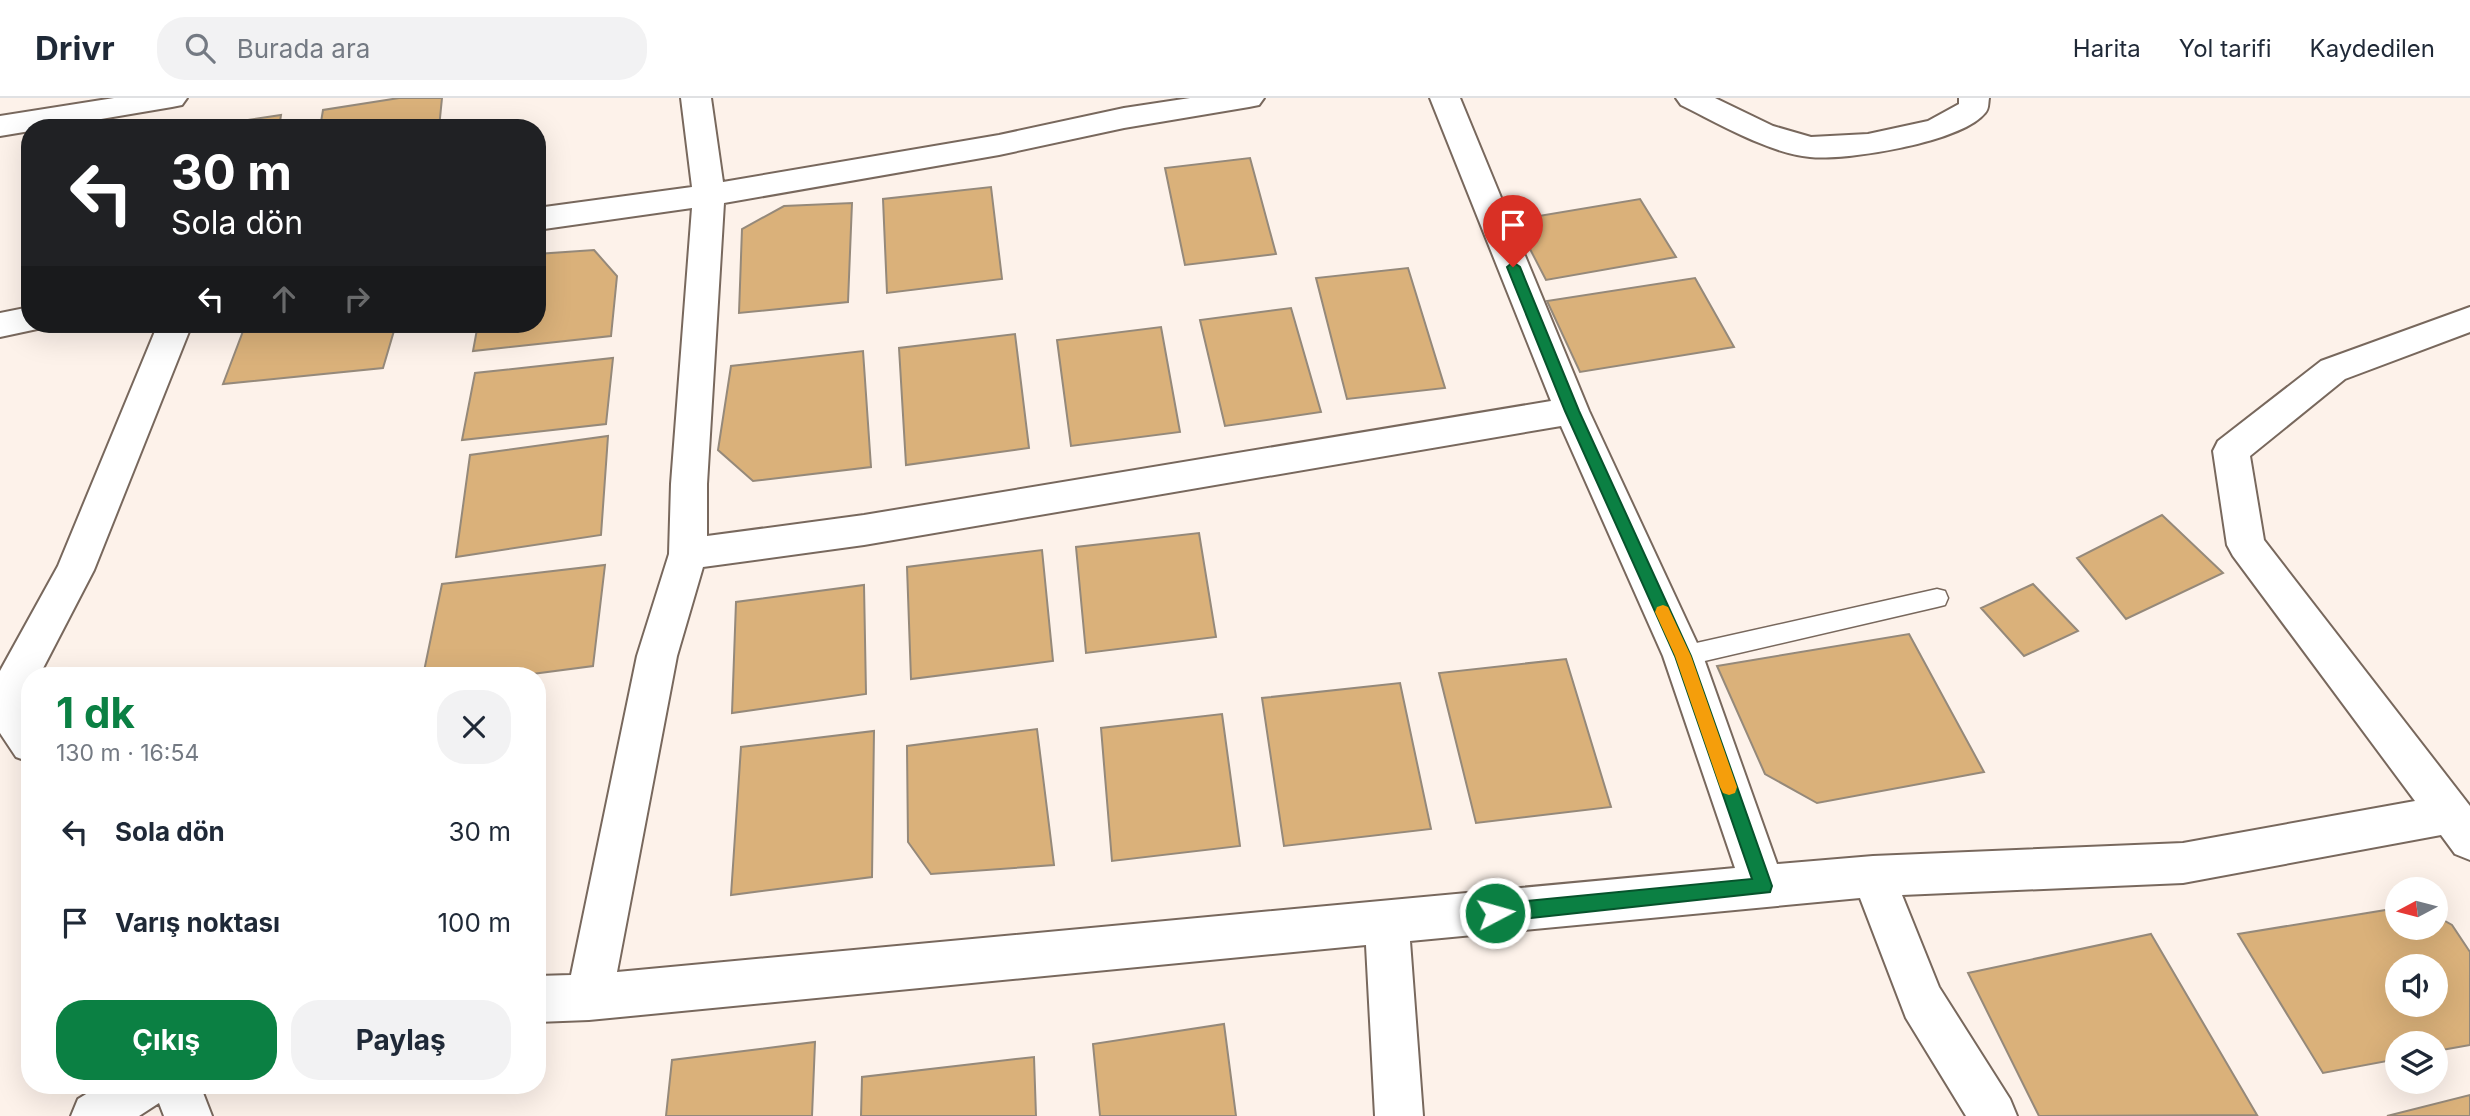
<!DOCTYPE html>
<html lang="tr">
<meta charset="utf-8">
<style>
body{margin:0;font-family:Inter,sans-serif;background:#f2f2f3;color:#1f2937;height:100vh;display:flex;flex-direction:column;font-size:26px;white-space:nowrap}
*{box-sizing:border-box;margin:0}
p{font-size:23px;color:#747a83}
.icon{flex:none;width:38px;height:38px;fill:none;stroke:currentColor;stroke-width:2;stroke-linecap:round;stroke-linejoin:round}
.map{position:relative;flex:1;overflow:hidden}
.panel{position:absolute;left:21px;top:569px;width:525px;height:427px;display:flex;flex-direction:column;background:#fff;border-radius:28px;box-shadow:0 7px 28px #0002}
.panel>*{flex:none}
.hud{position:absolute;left:21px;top:21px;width:525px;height:214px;border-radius:28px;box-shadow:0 7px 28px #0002;background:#202124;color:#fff;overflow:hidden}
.needle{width:46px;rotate:263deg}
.fabs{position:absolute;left:2385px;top:779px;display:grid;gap:14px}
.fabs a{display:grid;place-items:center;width:63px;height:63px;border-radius:50%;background:#fff;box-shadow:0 7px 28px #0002;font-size:35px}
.pin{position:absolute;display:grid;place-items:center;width:60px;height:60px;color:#fff;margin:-72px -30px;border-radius:50% 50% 50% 0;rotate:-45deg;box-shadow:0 0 7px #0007}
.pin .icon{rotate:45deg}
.me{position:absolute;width:77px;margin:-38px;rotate:84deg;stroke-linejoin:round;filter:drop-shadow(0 0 5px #0008)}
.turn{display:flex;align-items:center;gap:24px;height:147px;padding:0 35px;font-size:32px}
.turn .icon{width:91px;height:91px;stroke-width:2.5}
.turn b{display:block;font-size:49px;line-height:60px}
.lanes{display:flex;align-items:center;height:66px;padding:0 35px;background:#0003;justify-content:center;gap:35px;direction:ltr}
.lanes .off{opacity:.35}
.round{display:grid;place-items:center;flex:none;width:74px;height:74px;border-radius:28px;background:#f2f2f3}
.headline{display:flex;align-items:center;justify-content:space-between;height:119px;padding:0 35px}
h1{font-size:42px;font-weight:700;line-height:52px;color:#0b8043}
.button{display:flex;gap:14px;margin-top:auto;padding:14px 35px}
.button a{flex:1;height:80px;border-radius:28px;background:#0b8043;color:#fff;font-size:28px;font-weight:700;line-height:80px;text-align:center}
.button a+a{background:#f2f2f3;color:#1f2937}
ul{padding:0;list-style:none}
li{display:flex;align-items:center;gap:21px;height:91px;padding:0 35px}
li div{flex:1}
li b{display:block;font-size:26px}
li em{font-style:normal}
header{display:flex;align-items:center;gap:42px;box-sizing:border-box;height:98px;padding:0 35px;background:#fff;border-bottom:2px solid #e0e1e3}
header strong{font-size:33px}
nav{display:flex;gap:38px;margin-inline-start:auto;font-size:24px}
.search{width:490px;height:63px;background:#f2f2f3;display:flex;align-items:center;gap:18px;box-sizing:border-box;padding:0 24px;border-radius:28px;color:#747a83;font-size:26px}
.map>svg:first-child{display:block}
</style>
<header>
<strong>Drivr</strong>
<div class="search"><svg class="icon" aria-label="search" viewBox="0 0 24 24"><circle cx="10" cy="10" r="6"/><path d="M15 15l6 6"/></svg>Burada ara</div>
<nav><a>Harita</a><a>Yol tarifi</a><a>Kaydedilen</a></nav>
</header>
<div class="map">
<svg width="2470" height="1018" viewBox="0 0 2470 1018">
<rect width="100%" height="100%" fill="#fdf2ea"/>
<path fill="#dab17a" stroke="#95897a" stroke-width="2" fill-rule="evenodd" d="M 399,0 L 442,0 L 439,30 L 320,30 L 323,12 Z
M 281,17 L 279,30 L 195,30 Z
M 1250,60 L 1276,156 L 1185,167 L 1165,70 Z
M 991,89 L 1002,181 L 887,195 L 883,101 Z
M 1640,101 L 1676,159 L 1546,182 L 1515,122 Z
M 852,105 L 848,204 L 739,215 L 742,131 L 784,108 Z
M 594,152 L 617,178 L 611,238 L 473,253 L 478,226 L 537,226 L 537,156 Z
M 1408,170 L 1445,290 L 1347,301 L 1316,180 Z
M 1695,180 L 1734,249 L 1580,274 L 1547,203 Z
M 1291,210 L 1321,314 L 1225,328 L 1200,222 Z
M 249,226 L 396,226 L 383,270 L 223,286 L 245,228 Z
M 1161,229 L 1180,334 L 1071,348 L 1057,242 Z
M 1015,236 L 1029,350 L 906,367 L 899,250 Z
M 863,253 L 871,369 L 753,383 L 718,352 L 731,268 Z
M 613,260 L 606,326 L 462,342 L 475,275 Z
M 608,338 L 601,437 L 456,459 L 470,357 Z
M 2162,417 L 2223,475 L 2126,521 L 2077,460 Z
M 1199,435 L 1216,539 L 1086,555 L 1076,449 Z
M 1042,452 L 1053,563 L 911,581 L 907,469 Z
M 605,467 L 593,568 L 517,578 L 423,578 L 442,486 Z
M 2033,486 L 2078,533 L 2024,558 L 1981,510 Z
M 864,487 L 866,596 L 732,615 L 736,504 Z
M 1909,536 L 1984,674 L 1817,705 L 1765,676 L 1717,568 Z
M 1566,561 L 1611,709 L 1476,725 L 1439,575 Z
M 1400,585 L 1431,731 L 1284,748 L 1262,600 Z
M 1222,616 L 1240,748 L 1112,763 L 1101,630 Z
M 1037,631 L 1054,767 L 931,776 L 908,744 L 907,648 Z
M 874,633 L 872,779 L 731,797 L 741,649 Z
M 2398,810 L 2398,830 L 2436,830 L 2436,818 L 2452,827 L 2470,854 L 2470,947 L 2436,953 L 2436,945 L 2398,945 L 2398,961 L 2323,975 L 2238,836 ZM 2398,868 L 2436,868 L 2436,906 L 2398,906 Z
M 2151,836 L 2257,1017 L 2039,1018 L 1968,875 Z
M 1224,926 L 1236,1018 L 1100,1018 L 1093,946 Z
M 815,944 L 812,1018 L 666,1018 L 672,962 Z
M 1034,959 L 1036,1018 L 861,1018 L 862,979 Z
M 2470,997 L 2470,1018 L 2387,1018 Z"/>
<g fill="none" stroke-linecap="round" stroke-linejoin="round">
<defs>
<path id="lane" d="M 1937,491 L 1945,493 L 1948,500 L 1945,507 L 1937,509 L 1683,568 L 1675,565 L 1671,558 L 1675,551 L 1683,548 Z"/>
<path id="street" d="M 114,0 L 187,0 L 182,7 L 172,9 L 48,30 L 30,30 L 30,33 L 0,38 L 0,18 Z
M 681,0 L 711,0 L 723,84 L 999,37 L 1124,10 L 1190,0 L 1264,0 L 1259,7 L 1249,9 L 1124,30 L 999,57 L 724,105 L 707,386 L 707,438 L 864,417 L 1551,303 L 1430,0 L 1460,0 L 1589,313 L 1703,558 L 1777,766 L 1873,758 L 2183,745 L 2415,703 L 2233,458 L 2227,447 L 2213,353 L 2218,343 L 2321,263 L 2470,209 L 2470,234 L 2345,281 L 2250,358 L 2264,442 L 2470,708 L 2470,762 L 2455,756 L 2441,737 L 2183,785 L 1902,797 L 1939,889 L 2010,1001 L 2017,1018 L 1966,1018 L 1906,920 L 1860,800 L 1410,843 L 1423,1018 L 1375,1018 L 1366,847 L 589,922 L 537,924 L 537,878 L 571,877 L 637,558 L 669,456 L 671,386 L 692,110 L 537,132 L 537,110 L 692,89 ZM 1561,328 L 1663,558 L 1735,770 L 617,874 L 677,558 L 703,469 L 864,447 Z
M 1676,0 L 1715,0 L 1773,28 L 1811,39 L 1868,36 L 1928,23 L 1959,6 L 1959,0 L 1989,0 C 1988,6 1989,11 1985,15 C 1962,44 1847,63 1810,59 C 1768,55 1718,25 1681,7 Z
M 30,209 L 30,226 L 44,226 L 42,230 L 0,239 L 0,215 Z
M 158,226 L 192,226 L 94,472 L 39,578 L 30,578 L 30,595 L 25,604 L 30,611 L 30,664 L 16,659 L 0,635 L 0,573 L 58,468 Z
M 101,987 L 200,987 L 212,1018 L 164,1018 L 159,1005 L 139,1018 L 71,1018 L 78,1001 Z"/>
</defs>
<use href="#lane" stroke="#78685d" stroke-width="3"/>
<use href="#street" stroke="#78685d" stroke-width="4"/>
<use href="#lane" fill="#fff" fill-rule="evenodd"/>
<use href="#street" fill="#fff" fill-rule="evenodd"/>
</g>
<path fill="#0b8043" stroke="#07532c" stroke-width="2" d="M 1513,164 L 1520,169 L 1579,313 L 1691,558 L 1772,788 L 1770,794 L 1495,824 L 1488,821 L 1486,815 L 1488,809 L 1495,806 L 1752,781 L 1675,558 L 1565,313 L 1507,169 Z"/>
<path fill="#f59e0b" d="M 1663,507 L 1668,509 L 1691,558 L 1737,689 L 1735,695 L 1729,697 L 1723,695 L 1720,689 L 1675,558 L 1655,514 L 1657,509 Z"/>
</svg>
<div class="fabs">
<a><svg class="needle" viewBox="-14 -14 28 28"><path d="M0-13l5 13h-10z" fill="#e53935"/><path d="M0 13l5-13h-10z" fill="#747a83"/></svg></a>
<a><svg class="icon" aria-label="sound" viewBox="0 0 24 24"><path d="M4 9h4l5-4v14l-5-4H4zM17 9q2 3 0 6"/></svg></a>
<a><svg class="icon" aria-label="layers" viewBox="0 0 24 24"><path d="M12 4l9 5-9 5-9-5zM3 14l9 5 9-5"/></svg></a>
</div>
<div class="pin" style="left:1513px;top:169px;background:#d93025"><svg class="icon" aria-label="arrive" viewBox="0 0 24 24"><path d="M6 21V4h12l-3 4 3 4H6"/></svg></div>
<svg class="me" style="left:1495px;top:815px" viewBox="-20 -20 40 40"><circle r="17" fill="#0b8043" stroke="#fff" stroke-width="3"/><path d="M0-11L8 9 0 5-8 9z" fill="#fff"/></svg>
<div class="hud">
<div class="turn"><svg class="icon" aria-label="left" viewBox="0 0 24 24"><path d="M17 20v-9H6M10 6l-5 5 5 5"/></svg><div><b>30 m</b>Sola dön</div></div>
<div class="lanes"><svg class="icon" aria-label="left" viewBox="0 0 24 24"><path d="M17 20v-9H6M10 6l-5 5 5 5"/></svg><svg class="icon off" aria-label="ahead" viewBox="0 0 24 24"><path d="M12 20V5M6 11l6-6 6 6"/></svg><svg class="icon off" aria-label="right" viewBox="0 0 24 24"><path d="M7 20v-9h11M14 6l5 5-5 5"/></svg></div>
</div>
<section class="panel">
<div class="headline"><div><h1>1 dk</h1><p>130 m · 16:54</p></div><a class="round"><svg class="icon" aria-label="close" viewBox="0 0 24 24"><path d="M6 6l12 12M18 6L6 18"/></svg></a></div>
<ul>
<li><svg class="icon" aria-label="left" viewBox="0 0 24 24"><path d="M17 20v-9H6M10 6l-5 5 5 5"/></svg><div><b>Sola dön</b></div><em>30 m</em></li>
<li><svg class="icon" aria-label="arrive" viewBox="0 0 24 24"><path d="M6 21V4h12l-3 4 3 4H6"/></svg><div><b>Varış noktası</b></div><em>100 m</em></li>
</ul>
<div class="button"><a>Çıkış</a><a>Paylaş</a></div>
</section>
</div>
